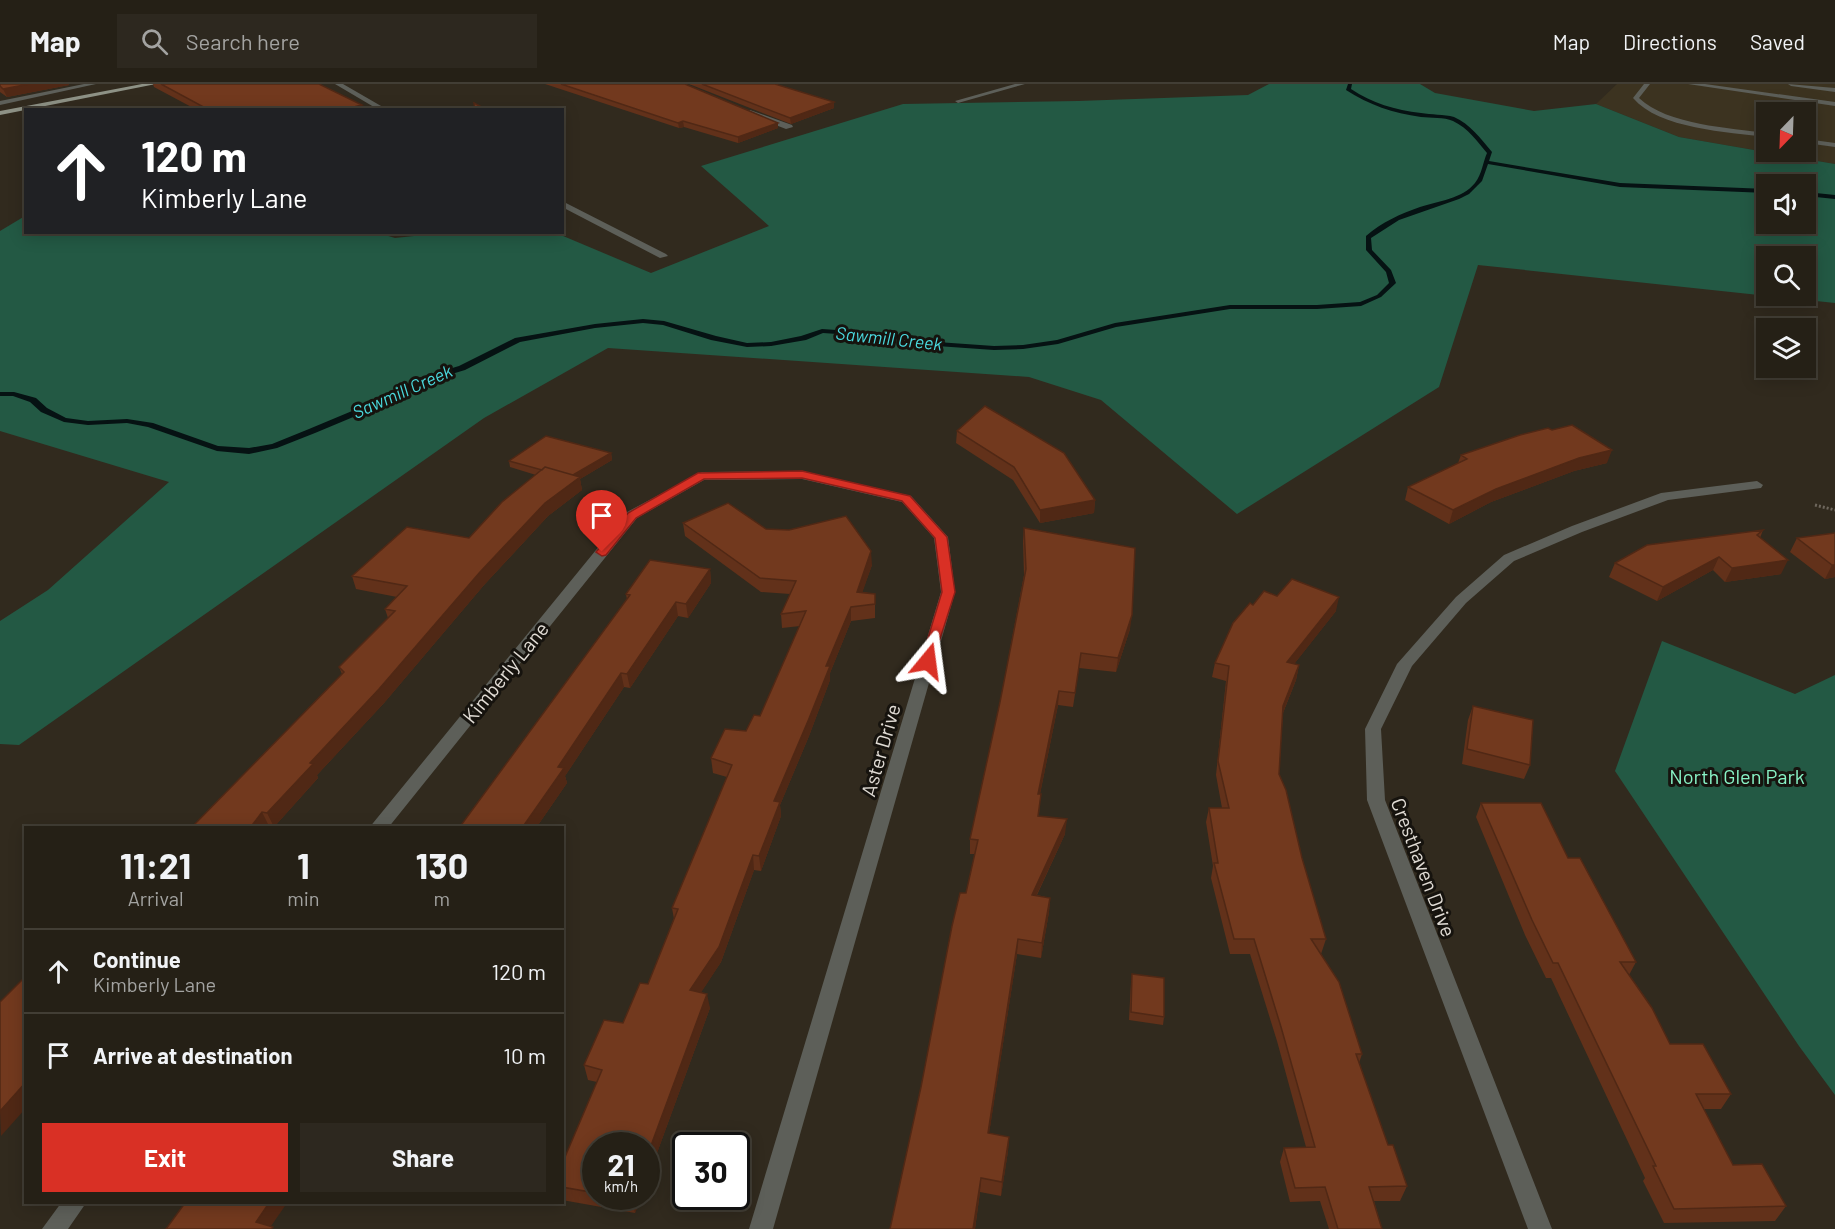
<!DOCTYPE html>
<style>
body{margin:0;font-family:Barlow,sans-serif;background:#2d281f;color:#f1f3f6;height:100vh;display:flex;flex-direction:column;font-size:22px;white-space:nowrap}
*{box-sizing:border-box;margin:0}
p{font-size:20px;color:#a3a3a1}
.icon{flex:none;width:33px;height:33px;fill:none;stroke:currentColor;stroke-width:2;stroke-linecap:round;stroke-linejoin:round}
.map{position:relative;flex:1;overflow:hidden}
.side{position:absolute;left:24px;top:742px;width:540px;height:378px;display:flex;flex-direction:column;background:#252016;border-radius:0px;box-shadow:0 3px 15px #0003,0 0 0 2px #423e35}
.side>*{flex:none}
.top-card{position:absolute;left:24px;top:24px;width:540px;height:126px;border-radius:0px;box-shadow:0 3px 15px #0003,0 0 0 2px #423e35;background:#202124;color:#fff;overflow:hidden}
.needle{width:39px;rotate:203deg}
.controls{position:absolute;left:1756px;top:18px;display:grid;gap:12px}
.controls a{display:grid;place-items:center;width:60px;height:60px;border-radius:0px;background:#252016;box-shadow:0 3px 15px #0003,0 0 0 2px #423e35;font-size:30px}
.speed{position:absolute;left:582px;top:1048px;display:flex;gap:12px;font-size:30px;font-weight:700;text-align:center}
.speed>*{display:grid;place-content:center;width:78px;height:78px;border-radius:50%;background:#252016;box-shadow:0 3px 15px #0003,0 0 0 2px #423e35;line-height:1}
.speed small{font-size:15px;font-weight:400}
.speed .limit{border:3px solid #111;border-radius:9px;background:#fff;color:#111}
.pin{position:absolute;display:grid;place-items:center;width:51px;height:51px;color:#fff;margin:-62px -26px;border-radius:50% 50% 50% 0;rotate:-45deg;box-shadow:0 0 6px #0007}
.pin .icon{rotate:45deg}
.me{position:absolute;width:66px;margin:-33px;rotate:16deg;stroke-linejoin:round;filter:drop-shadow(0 0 4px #0008)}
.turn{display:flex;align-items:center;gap:21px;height:126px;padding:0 18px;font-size:27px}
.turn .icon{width:78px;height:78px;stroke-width:2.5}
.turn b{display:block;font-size:42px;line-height:51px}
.eta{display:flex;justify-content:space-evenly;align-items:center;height:102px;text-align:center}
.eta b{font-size:36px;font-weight:700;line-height:42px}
.button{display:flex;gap:12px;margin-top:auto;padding:12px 18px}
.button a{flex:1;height:69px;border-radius:0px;background:#d93025;color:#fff;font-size:24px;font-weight:700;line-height:69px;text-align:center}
.button a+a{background:#2d281f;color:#f1f3f6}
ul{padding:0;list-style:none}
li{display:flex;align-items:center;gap:18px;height:84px;padding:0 18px;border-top:2px solid #423e35}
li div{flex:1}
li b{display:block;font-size:22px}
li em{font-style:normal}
header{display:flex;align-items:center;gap:36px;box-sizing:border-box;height:84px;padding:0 30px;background:#252016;border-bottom:2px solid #423e35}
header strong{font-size:28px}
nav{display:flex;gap:33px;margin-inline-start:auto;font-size:21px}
.search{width:420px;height:54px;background:#2d281f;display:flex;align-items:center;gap:15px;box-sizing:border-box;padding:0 21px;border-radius:0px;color:#a3a3a1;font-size:22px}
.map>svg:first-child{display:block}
</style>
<header>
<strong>Map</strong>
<div class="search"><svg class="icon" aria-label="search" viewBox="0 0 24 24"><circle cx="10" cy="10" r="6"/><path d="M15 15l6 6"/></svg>Search here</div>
<nav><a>Map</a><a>Directions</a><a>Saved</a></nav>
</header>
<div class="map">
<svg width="1835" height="1145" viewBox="0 0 1835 1145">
<rect width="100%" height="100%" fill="#312a1e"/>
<path fill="#3c3320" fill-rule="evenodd" d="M 1617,0 L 1835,0 L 1835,80 L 1679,53 L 1596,20 ZM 1767,28 L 1806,28 L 1806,68 L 1767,68 Z"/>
<path fill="#235944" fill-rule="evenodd" d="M 1269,0 L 1420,0 L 1435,9 L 1534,27 L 1596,20 L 1679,53 L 1835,80 L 1835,219 L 1478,181 L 1439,303 L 1237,430 L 1101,316 L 1029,293 L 608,264 L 484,334 L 19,661 L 0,660 L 0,537 L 48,506 L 169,398 L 0,347 L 0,147 L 25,132 L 26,148 L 375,148 L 395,154 L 452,148 L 556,149 L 651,189 L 769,142 L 701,82 L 903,20 L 1078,17 L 1248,11 ZM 1767,100 L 1806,100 L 1806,140 L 1767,140 ZM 1767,172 L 1806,172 L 1806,212 L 1767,212 Z
M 1662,557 L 1795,610 L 1835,591 L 1835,1011 L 1799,962 L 1615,687 Z"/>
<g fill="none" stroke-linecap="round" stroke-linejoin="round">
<path fill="#061213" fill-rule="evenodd" d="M 1348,0 L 1352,0 L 1351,5 C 1372,19 1395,26 1421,29 C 1431,31 1444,30 1454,33 C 1470,40 1481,55 1492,68 L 1489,77 L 1620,99 L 1767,105 L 1767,109 L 1620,103 L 1488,80 L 1482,97 L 1469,110 L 1459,115 L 1399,136 L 1371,154 L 1372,166 L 1391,186 L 1396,199 L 1381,213 L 1361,222 L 1317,225 L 1230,225 L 1116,243 L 1058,260 L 1023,265 L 994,266 L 937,262 L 895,254 L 823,249 L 806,256 L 771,262 L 747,263 L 711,256 L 663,241 L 643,239 L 595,244 L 520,258 L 465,286 L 425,298 L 382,321 L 315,349 L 277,364 L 249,370 L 217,367 L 148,343 L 127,339 L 88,341 L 64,338 L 41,328 L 30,318 L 13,312 L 0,312 L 0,308 L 14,308 L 36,314 L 47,324 L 66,334 L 88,337 L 127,335 L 153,339 L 218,362 L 249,364 L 272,360 L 309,345 L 376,317 L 419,294 L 459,282 L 515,254 L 595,240 L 643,235 L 664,237 L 716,252 L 747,259 L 771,258 L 801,252 L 822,245 L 895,250 L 937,258 L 994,262 L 1023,261 L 1057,256 L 1115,239 L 1230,221 L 1317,221 L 1360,218 L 1377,211 L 1389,199 L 1386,188 L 1366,166 L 1366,152 C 1382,138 1400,130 1420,123 C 1438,117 1462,115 1475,99 C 1482,90 1483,78 1487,69 C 1477,57 1468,44 1453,37 C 1444,33 1431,34 1421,33 C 1393,29 1369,21 1346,6 Z
M 1806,108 L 1835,111 L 1835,115 L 1806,112 Z"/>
<path stroke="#6e675d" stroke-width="3" stroke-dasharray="2 2" stroke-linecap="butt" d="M 1815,421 L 1835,426"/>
<path fill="#5d5f59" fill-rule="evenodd" d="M 84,0 L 96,0 L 0,21 L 0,17 Z
M 1015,0 L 1025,0 L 958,19 L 955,17 Z
M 1644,0 L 1650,0 L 1639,14 C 1667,41 1730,44 1767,49 L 1767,53 C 1728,48 1659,45 1633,14 Z
M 1688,0 L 1705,0 L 1835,18 L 1835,22 Z
M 1806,55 L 1835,59 L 1835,63 L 1806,59 Z"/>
<path fill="#5d5f59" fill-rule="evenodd" d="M 335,0 L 343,0 L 388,26 L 379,26 Z
M 1788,0 L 1835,4 L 1835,8 L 1791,2 Z
M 750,26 L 792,41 L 793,43 L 786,45 L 747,30 Z
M 562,117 L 666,170 L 668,172 L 660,174 L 562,123 Z
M 802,387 L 911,412 L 948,453 L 955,508 L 773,1145 L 749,1145 L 941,508 L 934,454 L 902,418 L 802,395 L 704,396 L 637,434 L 388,744 L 369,744 L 627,428 L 702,388 Z
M 1757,397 L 1763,401 L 1761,404 L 1668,416 L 1582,448 L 1514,477 L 1466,519 L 1412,582 L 1381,645 L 1385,716 L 1552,1145 L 1528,1145 L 1367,716 L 1365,645 L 1397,580 L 1456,513 L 1504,471 L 1572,442 L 1661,409 Z
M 61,1119 L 86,1119 L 68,1145 L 42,1145 Z"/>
<path fill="#8e9286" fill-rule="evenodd" d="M 142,0 L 156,0 L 0,31 L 0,27 Z"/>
</g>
<path fill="#62311a" d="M 0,0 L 69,0 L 69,1 L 7,13 L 0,8 Z
M 153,0 L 319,0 L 364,26 L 197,26 L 154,3 Z
M 545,0 L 685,0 L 778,44 L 738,59 L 684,43 L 679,44 Z
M 689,0 L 775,0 L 834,24 L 791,40 Z
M 957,347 L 1095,416 L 1094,429 L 1040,439 L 1013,396 L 956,359 Z
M 611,369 L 612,376 L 580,395 L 582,406 L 548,432 L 484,501 L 384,619 L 317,691 L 318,694 L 274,743 L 269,742 L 267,744 L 191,744 L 342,590 L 339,583 L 388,534 L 385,525 L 397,513 L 356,505 L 352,492 L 469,454 L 536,391 L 510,383 L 509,377 Z
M 1461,371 L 1607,379 L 1574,387 L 1491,418 L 1449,440 L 1405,416 L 1408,403 L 1458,379 Z
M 683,439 L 766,445 L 872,481 L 862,508 L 875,510 L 875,534 L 851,537 L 830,589 L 830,596 L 809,652 L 780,721 L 781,732 L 761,787 L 754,786 L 721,878 L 701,908 L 710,924 L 646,1099 L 646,1062 L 596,1062 L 596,1113 L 641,1113 L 635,1129 L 562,1116 L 562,1080 L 597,998 L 588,996 L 584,981 L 623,939 L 648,900 L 674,835 L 672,824 L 727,693 L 713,689 L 711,674 L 746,647 L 760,632 L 800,542 L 782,544 L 781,530 L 790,510 L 761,508 L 685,452 Z
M 1024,444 L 1130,545 L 1116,588 L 1079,584 L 1073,623 L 1058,621 L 1040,710 L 1039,732 L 1065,750 L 1037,811 L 1050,814 L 1049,828 L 1041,874 L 1017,870 L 989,1049 L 1009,1053 L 1008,1067 L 1001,1112 L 980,1108 L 975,1145 L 890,1145 L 975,770 L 970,770 L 970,755 L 1000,618 L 1024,491 L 1023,457 Z
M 1763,446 L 1760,454 L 1781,490 L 1725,498 L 1713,486 L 1657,517 L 1609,493 L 1615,479 Z
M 1835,449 L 1835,493 L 1825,495 L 1790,468 L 1797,454 Z
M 710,485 L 711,499 L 688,534 L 678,532 L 630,604 L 624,603 L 565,692 L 567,699 L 536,744 L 459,744 L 627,516 L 626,510 Z
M 1277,512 L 1336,527 L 1294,580 L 1299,581 L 1296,596 L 1283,629 L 1279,690 L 1302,774 L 1326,855 L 1321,870 L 1362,970 L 1359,979 L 1388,1061 L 1407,1102 L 1400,1117 L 1374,1117 L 1382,1145 L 1329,1145 L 1320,1117 L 1290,1118 L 1280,1078 L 1284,1064 L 1306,1063 L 1277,957 L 1250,870 L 1230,870 L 1211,794 L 1213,782 L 1206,738 L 1209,724 L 1222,724 L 1216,691 L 1226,597 L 1212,593 L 1215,579 L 1253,521 Z
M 1473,622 L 1530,681 L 1524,695 L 1462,680 L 1468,636 Z
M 1481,719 L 1568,774 L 1636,878 L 1629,891 L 1670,960 L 1731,1010 L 1721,1025 L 1704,1025 L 1733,1081 L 1786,1122 L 1775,1137 L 1664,1139 L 1643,1097 L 1645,1094 L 1551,894 L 1546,894 L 1525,851 L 1476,733 Z
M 1132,890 L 1164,933 L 1163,941 L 1129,936 L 1131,898 Z"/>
<path fill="#502815" d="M 29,0 L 69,0 L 69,1 L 7,13 L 3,5 Z
M 834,18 L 834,24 L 791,40 L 790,34 Z
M 362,21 L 364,26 L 341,26 Z
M 683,37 L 684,43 L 679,44 L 678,39 Z
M 778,39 L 778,44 L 738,59 L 738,53 Z
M 1612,366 L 1607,379 L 1574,387 L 1491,418 L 1449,440 L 1453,426 L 1496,405 L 1579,374 Z
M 611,369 L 612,376 L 580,395 L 582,406 L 548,432 L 484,501 L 384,619 L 317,691 L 318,694 L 274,743 L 267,729 L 310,679 L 480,488 L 569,394 Z
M 1095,416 L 1094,429 L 1040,439 L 1040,426 Z
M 871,467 L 872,481 L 858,521 L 857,508 Z
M 1719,473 L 1713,486 L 1657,517 L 1663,503 Z
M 1788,476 L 1781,490 L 1725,498 L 1732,484 Z
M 1832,481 L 1835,481 L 1835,493 L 1825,495 Z
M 710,485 L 711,499 L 688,534 L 686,520 Z
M 1339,513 L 1336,527 L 1284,593 L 1287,578 Z
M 676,518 L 678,532 L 630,604 L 627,590 Z
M 851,523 L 851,537 L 830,589 L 830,596 L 809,652 L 780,721 L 781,732 L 761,787 L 759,772 L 774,717 L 826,582 Z
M 1132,531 L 1130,545 L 1116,588 L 1118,574 Z
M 1299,581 L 1296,596 L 1280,636 L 1283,622 Z
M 621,589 L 624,603 L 565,692 L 567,699 L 536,744 L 522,744 L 558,683 Z
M 1059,607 L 1058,621 L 1037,725 L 1038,710 Z
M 262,728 L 269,742 L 267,744 L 250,744 Z
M 1067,735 L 1065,750 L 1030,825 L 1032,811 Z
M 753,771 L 754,786 L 721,878 L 693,921 L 690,906 Z
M 1050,814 L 1049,828 L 1041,874 L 1042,859 Z
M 1018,855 L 1017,870 L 987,1063 L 988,1049 Z
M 707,910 L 710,924 L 646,1099 L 646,1075 Z
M 26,998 L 26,1024 L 1,1052 L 0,1027 Z
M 1009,1053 L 1008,1067 L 1001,1112 L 1002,1098 Z
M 981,1094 L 980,1108 L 975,1145 L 973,1145 Z
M 632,1113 L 641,1113 L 635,1129 L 632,1115 Z
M 269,1119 L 287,1119 L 269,1145 L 256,1138 Z"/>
<path fill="#72391e" stroke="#502815" stroke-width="1.5" d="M 0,0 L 29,0 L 3,5 L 0,2 Z
M 161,0 L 319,0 L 362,21 L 341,26 L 209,26 Z
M 561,0 L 685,0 L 778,39 L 738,53 L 683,37 L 678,39 Z
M 702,0 L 775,0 L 834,18 L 790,34 Z
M 474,19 L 487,26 L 475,26 Z
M 985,322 L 1064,369 L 1095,416 L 1040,426 L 1014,383 L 957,347 Z
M 1572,341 L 1612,366 L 1579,374 L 1496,405 L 1453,426 L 1408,403 L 1467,375 L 1461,371 L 1520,351 L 1548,344 L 1552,346 Z
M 546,352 L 611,369 L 573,391 L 545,383 L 542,386 L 509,377 Z
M 545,383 L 580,393 L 545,419 L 480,488 L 379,605 L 310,679 L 313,680 L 267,729 L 262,728 L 250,744 L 191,744 L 344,588 L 339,583 L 395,527 L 385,525 L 407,502 L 352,492 L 407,443 L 469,454 L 502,418 Z
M 728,419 L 766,445 L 789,446 L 846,432 L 871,467 L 857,508 L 875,510 L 875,520 L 851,523 L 826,582 L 830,582 L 808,637 L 774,717 L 780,718 L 759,772 L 753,771 L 719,863 L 690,906 L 707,910 L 646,1075 L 646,1062 L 596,1062 L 596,1109 L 562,1103 L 562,1080 L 602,986 L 584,981 L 604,936 L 623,939 L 640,899 L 648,900 L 678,825 L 672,824 L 732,681 L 711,674 L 725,645 L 746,647 L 754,631 L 760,632 L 806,527 L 781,530 L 796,497 L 760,494 L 683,439 Z
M 1024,444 L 1135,464 L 1132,531 L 1118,574 L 1081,569 L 1075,609 L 1059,607 L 1038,710 L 1041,710 L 1038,732 L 1067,735 L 1032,811 L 1050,814 L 1042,859 L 1018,855 L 988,1049 L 1009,1053 L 1002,1098 L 981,1094 L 973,1145 L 890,1145 L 921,1003 L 952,842 L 960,809 L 966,809 L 978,756 L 970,755 L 1000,618 L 1026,485 Z
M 1763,446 L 1757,451 L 1788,476 L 1732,484 L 1719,473 L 1663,503 L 1615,479 L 1647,461 Z
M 1835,449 L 1835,481 L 1832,481 L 1797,454 Z
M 650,476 L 710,485 L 686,520 L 676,518 L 627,590 L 621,589 L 558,683 L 564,684 L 522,744 L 459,744 L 630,511 L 626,510 Z
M 1292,495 L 1339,513 L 1287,578 L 1299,581 L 1283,622 L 1279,690 L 1286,706 L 1302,774 L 1326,855 L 1311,855 L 1339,898 L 1362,970 L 1356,970 L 1388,1061 L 1393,1061 L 1407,1102 L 1369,1103 L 1382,1145 L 1338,1145 L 1325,1103 L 1295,1104 L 1284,1064 L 1315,1063 L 1281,943 L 1254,855 L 1234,855 L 1214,779 L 1218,779 L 1209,724 L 1229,724 L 1218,677 L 1229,582 L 1215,579 L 1233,539 L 1250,519 L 1253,521 L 1264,507 L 1277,512 Z
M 1473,622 L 1533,636 L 1530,681 L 1467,665 Z
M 1481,719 L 1541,719 L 1568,774 L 1580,774 L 1636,878 L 1620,878 L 1652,924 L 1670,960 L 1703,960 L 1731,1010 L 1696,1010 L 1733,1081 L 1762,1080 L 1786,1122 L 1674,1125 L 1653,1082 L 1656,1082 L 1558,879 L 1553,879 L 1532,836 Z
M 1132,890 L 1164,894 L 1164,933 L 1131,928 Z
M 26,892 L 26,998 L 0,1027 L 0,918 Z
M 620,1113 L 632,1113 L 632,1115 Z
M 185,1119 L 269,1119 L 256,1138 L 273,1143 L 271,1145 L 166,1145 Z"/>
<path fill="#d93025" stroke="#8d1f18" stroke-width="1.5" d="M 802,387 L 910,412 L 947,453 L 955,508 L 932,580 L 923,580 L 921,577 L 942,508 L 935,454 L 902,417 L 802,394 L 704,395 L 636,434 L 606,471 L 602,472 L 596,468 L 628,429 L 698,389 Z"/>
<g text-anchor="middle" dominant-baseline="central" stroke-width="6" stroke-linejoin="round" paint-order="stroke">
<g font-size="18" font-style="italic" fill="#4ad9de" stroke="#16130e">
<text transform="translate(889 254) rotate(6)">Sawmill Creek</text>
<text transform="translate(402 307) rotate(-24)">Sawmill Creek</text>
</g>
<g font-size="20" fill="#e1dcd5" stroke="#16130e">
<text transform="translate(505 588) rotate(-51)">Kimberly Lane</text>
<text transform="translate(880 666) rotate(-74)">Aster Drive</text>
<text transform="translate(1424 783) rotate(69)">Cresthaven Drive</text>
</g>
<g font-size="20" fill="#89f4c7" stroke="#16130e">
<text x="1737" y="692">North Glen Park</text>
</g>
</g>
</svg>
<div class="controls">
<a><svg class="needle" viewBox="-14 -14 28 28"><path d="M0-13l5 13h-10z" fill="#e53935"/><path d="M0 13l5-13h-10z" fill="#a3a3a1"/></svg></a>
<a><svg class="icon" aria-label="sound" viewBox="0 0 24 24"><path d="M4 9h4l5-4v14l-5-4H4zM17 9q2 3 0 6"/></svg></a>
<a><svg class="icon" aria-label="search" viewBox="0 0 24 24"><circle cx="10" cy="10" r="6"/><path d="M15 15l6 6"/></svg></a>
<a><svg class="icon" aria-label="layers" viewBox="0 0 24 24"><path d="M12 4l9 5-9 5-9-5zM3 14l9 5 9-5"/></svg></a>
</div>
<div class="speed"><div>21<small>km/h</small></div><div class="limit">30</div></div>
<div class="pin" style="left:602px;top:468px;background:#d93025"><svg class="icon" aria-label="arrive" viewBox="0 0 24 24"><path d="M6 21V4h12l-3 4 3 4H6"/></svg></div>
<svg class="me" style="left:928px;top:577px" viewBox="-20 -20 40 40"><path d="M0-17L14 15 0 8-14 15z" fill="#d93025" stroke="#fff" stroke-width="4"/></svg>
<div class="top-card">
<div class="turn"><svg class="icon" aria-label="ahead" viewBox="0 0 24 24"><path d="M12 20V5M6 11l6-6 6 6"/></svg><div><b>120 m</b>Kimberly Lane</div></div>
</div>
<section class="side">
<div class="eta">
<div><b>11:21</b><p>Arrival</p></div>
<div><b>1</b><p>min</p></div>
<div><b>130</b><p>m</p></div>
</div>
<ul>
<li><svg class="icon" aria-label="ahead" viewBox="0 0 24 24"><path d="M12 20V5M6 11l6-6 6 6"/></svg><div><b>Continue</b><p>Kimberly Lane</p></div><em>120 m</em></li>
<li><svg class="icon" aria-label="arrive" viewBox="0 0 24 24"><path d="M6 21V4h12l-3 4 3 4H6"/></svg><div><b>Arrive at destination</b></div><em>10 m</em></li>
</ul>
<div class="button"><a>Exit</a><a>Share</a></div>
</section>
</div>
